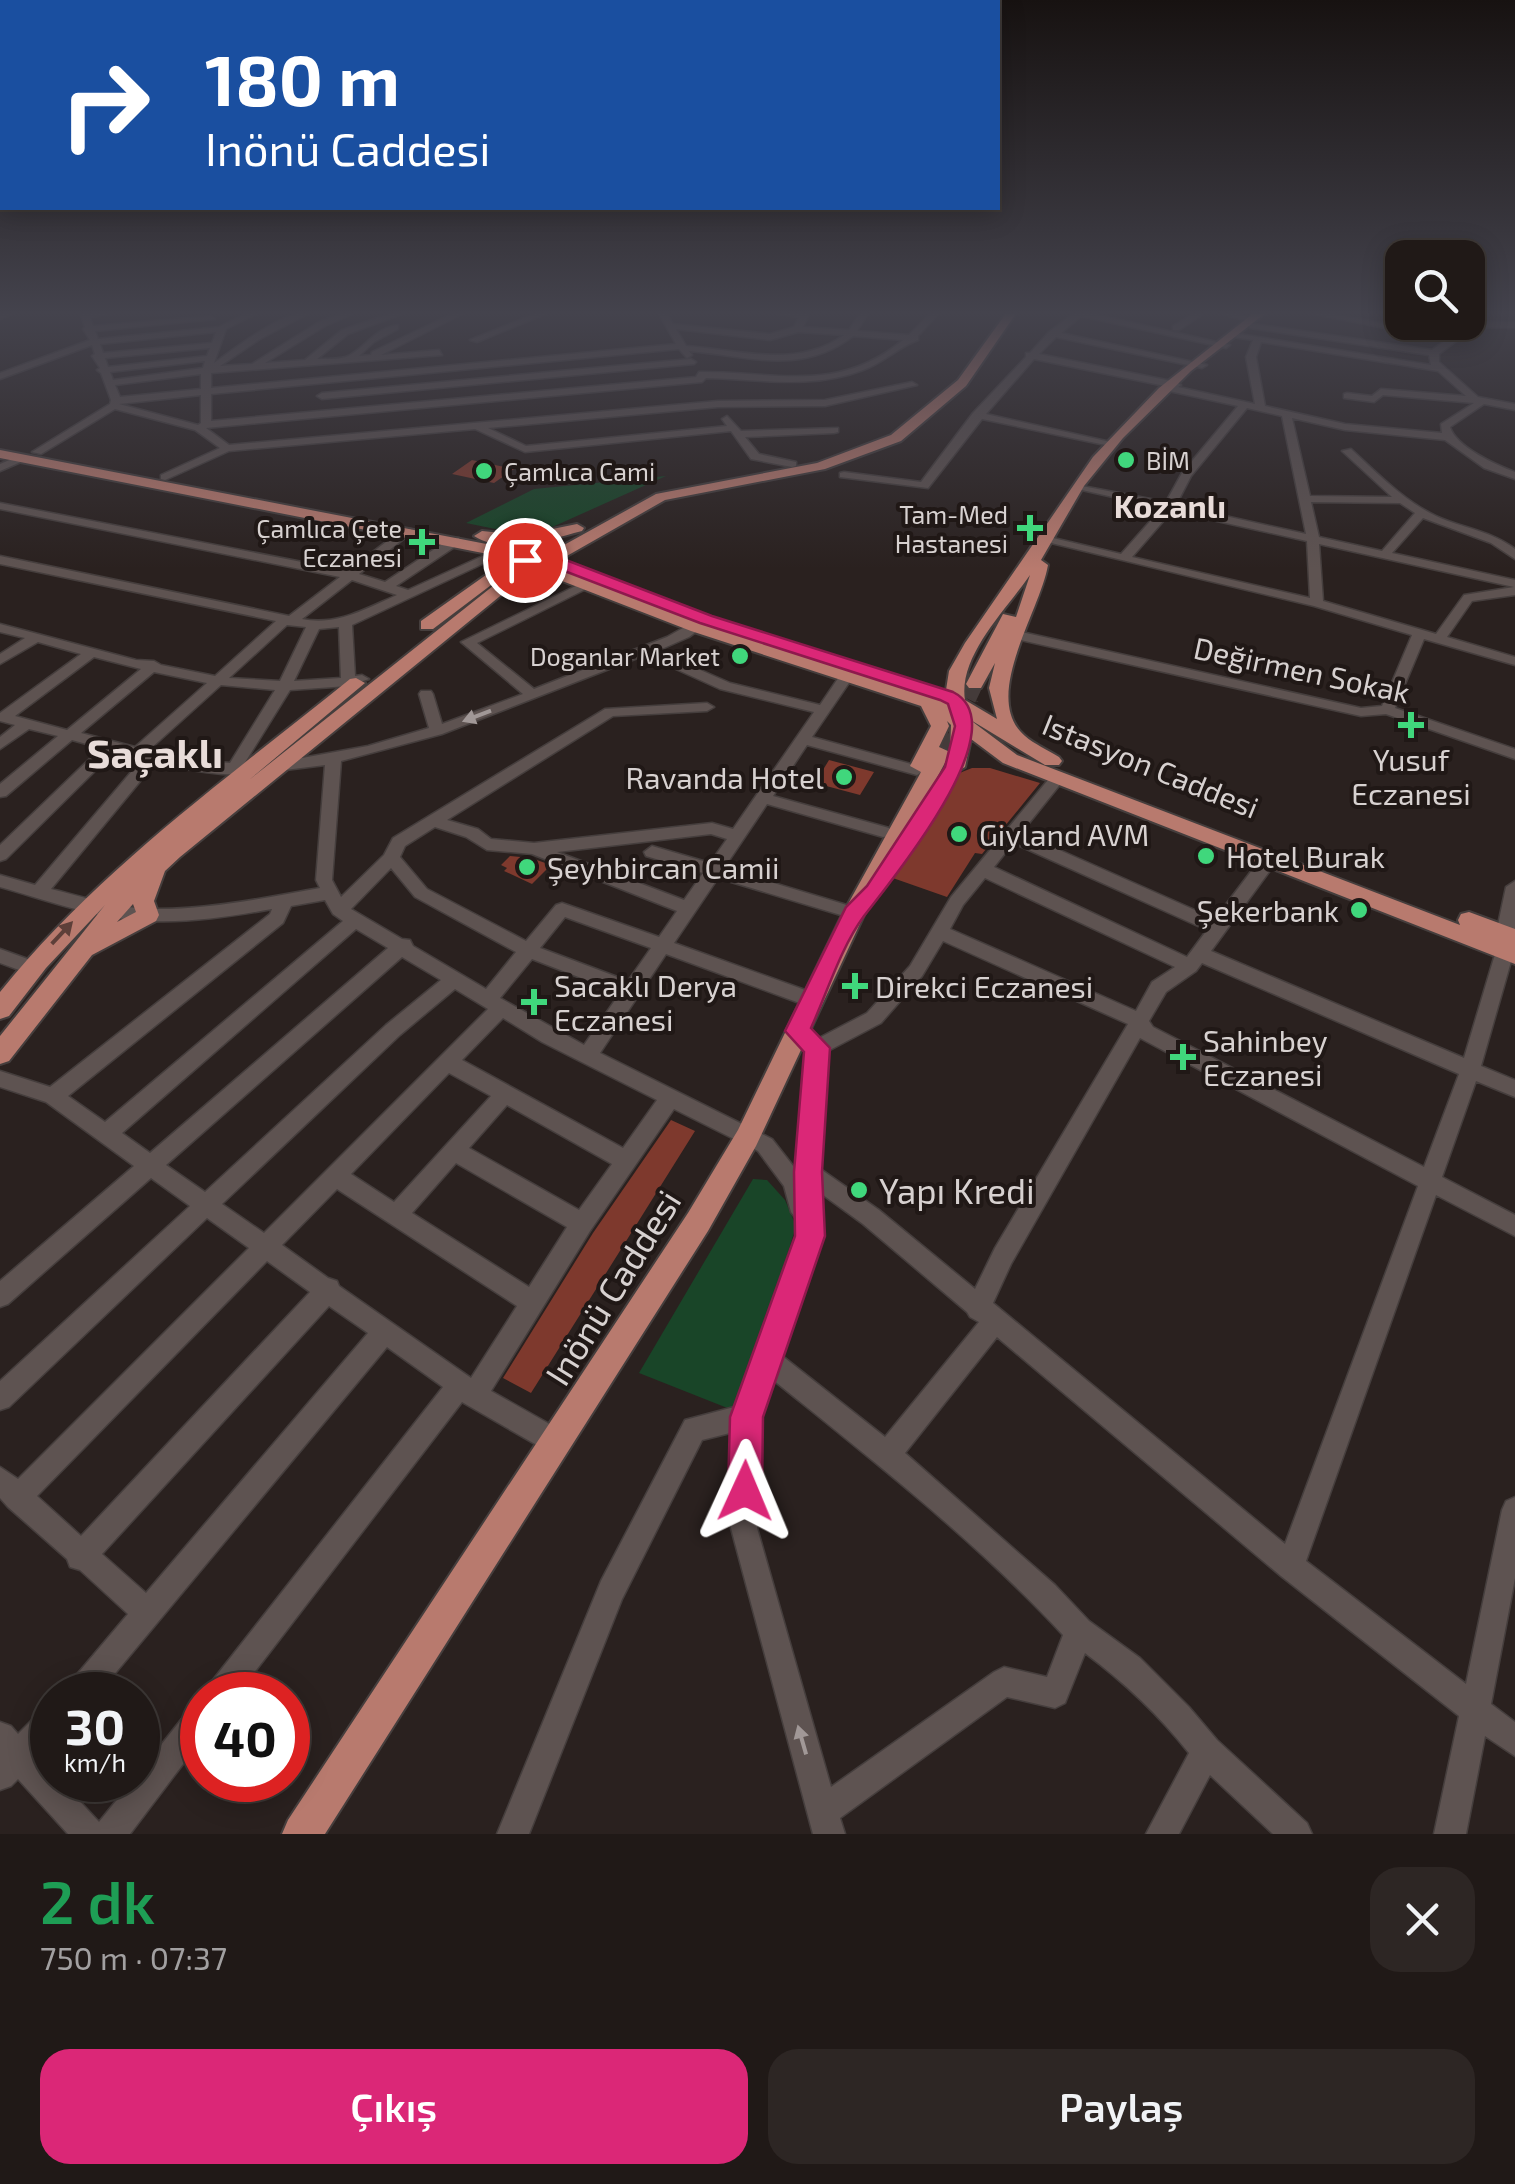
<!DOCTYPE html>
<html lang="tr">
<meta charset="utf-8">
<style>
body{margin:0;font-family:"Exo 2",sans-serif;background:#2d2624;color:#f1f3f6;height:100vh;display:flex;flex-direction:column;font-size:38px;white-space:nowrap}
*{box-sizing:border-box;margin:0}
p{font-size:32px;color:#a2a0a1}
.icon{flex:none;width:55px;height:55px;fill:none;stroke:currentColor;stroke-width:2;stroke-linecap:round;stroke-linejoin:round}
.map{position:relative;height:1834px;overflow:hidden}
.sheet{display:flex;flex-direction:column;background:#201917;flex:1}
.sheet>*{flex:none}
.banner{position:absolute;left:0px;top:0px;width:1000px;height:210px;box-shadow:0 5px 25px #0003,0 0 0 2px #3d3836;background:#1a4fa0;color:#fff;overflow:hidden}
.buttons{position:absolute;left:1385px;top:240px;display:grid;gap:20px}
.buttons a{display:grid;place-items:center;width:100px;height:100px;border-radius:20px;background:#201917;box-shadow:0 5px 25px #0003,0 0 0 2px #3d3836;font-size:50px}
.speed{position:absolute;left:30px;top:1672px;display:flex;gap:20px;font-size:50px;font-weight:700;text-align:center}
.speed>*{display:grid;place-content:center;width:130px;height:130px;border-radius:50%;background:#201917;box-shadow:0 5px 25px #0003,0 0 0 2px #3d3836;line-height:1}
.speed small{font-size:25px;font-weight:400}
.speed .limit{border:15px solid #d22;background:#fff;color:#111}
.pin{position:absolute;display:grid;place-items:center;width:85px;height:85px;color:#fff;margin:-42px;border:5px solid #fff;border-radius:50%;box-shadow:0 2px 10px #0007}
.me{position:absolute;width:110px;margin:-55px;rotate:1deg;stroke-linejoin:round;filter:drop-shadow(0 0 8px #0008)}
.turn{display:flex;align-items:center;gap:35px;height:210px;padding:0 40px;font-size:45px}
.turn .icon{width:130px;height:130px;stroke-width:2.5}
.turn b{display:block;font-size:70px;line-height:85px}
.round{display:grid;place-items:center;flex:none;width:105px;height:105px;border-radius:30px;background:#2d2624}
.headline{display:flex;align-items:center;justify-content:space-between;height:170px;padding:0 40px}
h1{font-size:60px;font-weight:600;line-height:75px;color:#1e9e55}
.action{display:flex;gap:20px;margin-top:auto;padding:20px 40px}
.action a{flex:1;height:115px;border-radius:30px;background:#db2777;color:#fff;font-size:40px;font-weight:600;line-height:115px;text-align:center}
.action a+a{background:#2d2624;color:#f1f3f6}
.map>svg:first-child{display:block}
</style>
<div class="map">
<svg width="1515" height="1834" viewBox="0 0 1515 1834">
<rect width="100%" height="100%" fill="#2a211f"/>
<path fill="#194528" d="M 666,476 L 539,533 L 525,535 L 466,523 L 534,489 Z
M 753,1179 L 767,1180 L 785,1200 L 796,1226 L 740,1413 L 639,1373 Z"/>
<path fill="#7e392d" d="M 472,460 L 514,469 L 494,483 L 452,474 Z
M 829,760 L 874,772 L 860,795 L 815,783 Z
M 990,768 L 1040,783 L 982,854 L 975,853 L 947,897 L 890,877 L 952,776 L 972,768 Z
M 510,856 L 531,858 L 551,865 L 532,884 L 504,871 L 507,868 L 501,865 Z
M 671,1120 L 695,1131 L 531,1393 L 503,1378 L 593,1233 Z"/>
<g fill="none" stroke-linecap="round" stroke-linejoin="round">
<path stroke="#443b3a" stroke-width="16" stroke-dasharray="16 8" stroke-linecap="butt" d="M 968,699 L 975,684"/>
<path stroke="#443b3a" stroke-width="21" stroke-dasharray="21 10" stroke-linecap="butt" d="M 941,753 L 969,697"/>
<defs>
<path id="minor" d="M 5,312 L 17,312 L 0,319 L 0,313 Z
M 80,312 L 120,312 L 90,317 L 93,326 L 211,316 L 215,319 L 95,331 L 98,339 L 219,327 L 249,312 L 259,312 L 226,329 L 214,363 C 238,346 282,311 311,312 L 260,339 L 220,366 L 252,364 L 319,322 L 346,312 L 357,312 L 325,326 L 265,363 L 305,360 L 342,330 L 395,312 L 407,312 L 348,334 L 317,359 C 327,359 342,360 350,355 C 368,345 375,328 398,325 L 398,329 L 374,342 L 359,356 L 371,355 L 372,352 L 456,312 L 466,312 L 381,355 L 439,350 L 442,355 L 211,373 L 211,388 L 676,344 L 658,312 L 666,312 L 673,324 L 770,334 L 794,327 L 799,317 L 766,312 L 810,312 L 803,327 L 849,330 L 861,312 L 869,312 L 857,331 L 909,335 L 932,312 L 940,312 L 918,336 L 918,340 C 900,346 883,363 863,370 C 811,390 760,379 706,378 L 702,382 L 206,428 L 229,445 L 718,401 L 825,400 L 912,382 L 917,385 L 825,406 L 718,407 L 488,428 L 526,446 L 727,426 L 722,419 L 727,416 L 741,431 L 838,428 L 838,432 L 834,433 L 745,437 L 759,454 L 796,462 L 796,466 L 792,467 L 751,459 L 731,431 L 525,452 L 475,429 L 229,451 L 165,480 L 161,479 L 161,475 L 220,448 L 195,430 L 115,409 L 41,454 L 32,452 L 110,404 L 111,400 L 101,373 L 97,370 L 100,368 L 92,356 L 95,354 L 92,345 L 0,379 L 0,373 L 90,340 L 83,329 L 85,327 ZM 676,329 L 770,340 L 798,332 L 844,335 C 798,369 739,350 686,346 ZM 216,332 L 212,343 L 103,353 L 100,344 ZM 853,336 L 903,340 C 837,395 774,371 699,372 L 696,377 L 211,421 L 211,394 L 679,349 L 687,358 L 692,355 L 689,351 C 749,356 801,376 853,336 ZM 210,348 L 207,356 L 108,367 L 105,358 ZM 205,361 L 203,368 L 113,380 L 110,372 ZM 201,374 L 201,389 L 120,397 L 115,385 ZM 201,395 L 201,423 L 198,425 L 119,404 Z
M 539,312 L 550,312 L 477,342 L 470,340 Z
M 1071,312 L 1086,312 L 1230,345 L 1226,348 L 1081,316 L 1061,333 L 1207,365 L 1202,368 L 1056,337 L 1039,354 L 1176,382 L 1181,385 L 1178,387 L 1255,404 L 1246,357 L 1253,340 L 1233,337 L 1233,333 L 1431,365 L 1429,355 L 1250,328 L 1247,323 L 1432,350 L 1446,340 L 1304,312 L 1321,312 L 1452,336 L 1473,321 L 1515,322 L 1515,328 L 1475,327 L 1439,354 L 1439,362 L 1478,397 L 1515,404 L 1515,410 L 1484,404 L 1450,427 C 1456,447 1496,465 1515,472 L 1515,479 L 1484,468 L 1445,440 L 1345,430 L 1292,418 L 1310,496 L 1392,497 L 1342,451 L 1351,449 C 1377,473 1404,501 1436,516 C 1462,528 1492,531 1515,549 L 1515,559 L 1491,543 L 1423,518 L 1392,553 L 1515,580 L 1515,595 L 1472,601 L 1447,637 L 1515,657 L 1515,665 L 1424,639 L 1395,708 L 1515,749 L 1515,759 L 1386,714 L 1361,716 L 1012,638 L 1012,632 L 1017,631 L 1361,708 L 1382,706 L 1412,635 L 1314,606 L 1047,542 L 1053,538 L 1121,554 L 1162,508 L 1082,490 L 1082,486 L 1166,502 L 1182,473 L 1238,406 L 1169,391 L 1170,387 L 1034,359 L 986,414 L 1115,443 L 1115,447 L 982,419 L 928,488 L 840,477 L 840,473 L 844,472 L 921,482 L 973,413 L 1026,357 L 1026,353 L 1030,353 L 1049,332 L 1073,314 ZM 1261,342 L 1438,371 L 1466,396 L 1381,389 L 1372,396 L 1347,393 L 1344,394 L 1344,398 L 1374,402 L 1383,395 L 1474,403 L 1441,424 L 1442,433 L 1345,424 L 1265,406 L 1256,357 ZM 1247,408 L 1282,416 L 1306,534 L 1176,505 L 1191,476 ZM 1311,502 L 1400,503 L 1415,513 L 1382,551 L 1319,537 ZM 1172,511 L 1307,541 L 1310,598 L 1132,557 ZM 1319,544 L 1514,587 L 1464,595 L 1436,634 L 1323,601 Z
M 1196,312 L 1206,312 L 1179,330 L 1173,330 L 1173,326 Z
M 1216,312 L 1230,312 L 1255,319 L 1251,322 Z
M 691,359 L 696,362 L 694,364 L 322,399 L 317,396 L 322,393 Z
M 19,456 L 24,459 L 23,461 L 0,471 L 0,464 Z
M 0,503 L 348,571 L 403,529 L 411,529 L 411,533 L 359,574 L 385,582 L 451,538 L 459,538 L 459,544 L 396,586 L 408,590 L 498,549 L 508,552 L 352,625 L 355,676 L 362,675 L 369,679 L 348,686 L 290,690 L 244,764 L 258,767 L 261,770 L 258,773 C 226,778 188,770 156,762 L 51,889 C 83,897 117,908 150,909 C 207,910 264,898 320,888 L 316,880 L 325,765 L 285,770 L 280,768 L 277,765 L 280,762 L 368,746 L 429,728 L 419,694 L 421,691 L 431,691 L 433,694 L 442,724 L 523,694 L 461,642 L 586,581 L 596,584 L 477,643 L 534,689 L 667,637 L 706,615 L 713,619 L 689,637 L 657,651 L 730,683 L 820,705 L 843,671 L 853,671 L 855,674 L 812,737 L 922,767 L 925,770 L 917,775 L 807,745 L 773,796 L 889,828 L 891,832 L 889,836 L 883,837 L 767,804 L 724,868 L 860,909 L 863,913 L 860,917 L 854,919 L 718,878 L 674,943 L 819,995 L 821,1000 L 819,1005 L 805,1005 L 666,954 L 600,1053 L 772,1139 L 797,1171 L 807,1051 L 787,1031 L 790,1026 C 803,1021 809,1030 819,1038 L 867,1013 L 910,966 L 951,897 L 1053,774 L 1063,774 L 1066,777 L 1021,833 L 1215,919 L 1265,853 L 1277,853 L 1279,857 L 1277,861 L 1211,951 L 1464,1058 L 1496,951 L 1499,946 L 1511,946 L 1514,951 L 1481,1066 L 1515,1080 L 1515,1097 L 1476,1081 L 1442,1177 L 1515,1215 L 1515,1236 L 1436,1195 L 1306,1561 L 1466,1684 L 1502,1510 L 1506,1501 L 1515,1497 L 1515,1578 L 1491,1704 L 1515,1722 L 1515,1756 L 1485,1736 L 1466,1834 L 1434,1834 L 1459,1716 L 1281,1576 L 997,1337 L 905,1453 L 1055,1585 L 1089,1621 L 1140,1658 L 1189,1707 L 1217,1740 L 1307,1823 L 1312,1834 L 1273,1834 L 1210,1775 L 1179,1834 L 1146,1834 L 1189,1753 C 1158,1714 1124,1682 1085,1653 L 1065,1703 L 1055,1708 L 1007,1697 L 840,1818 L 845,1834 L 813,1834 L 731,1528 L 734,1432 L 702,1440 L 622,1599 L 529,1834 L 497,1834 L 601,1581 L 685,1420 L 738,1406 L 799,1236 L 798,1221 L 791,1212 L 784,1186 L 758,1151 L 674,1109 L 590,1231 L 491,1391 L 567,1434 L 571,1443 L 567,1452 L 558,1456 L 549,1452 L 462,1402 L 237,1695 L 204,1695 L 209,1685 L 443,1387 L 387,1347 L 97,1695 L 63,1695 L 68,1685 L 128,1614 L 80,1570 L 70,1567 L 67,1559 L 8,1507 L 0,1498 L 0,1467 L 18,1479 L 249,1248 L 207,1218 L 9,1407 L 0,1410 L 0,1381 L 190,1206 L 151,1178 L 8,1304 L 0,1307 L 0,1281 L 134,1166 L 46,1102 L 0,1087 L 0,1071 L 50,1087 L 270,914 L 272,909 C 233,916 190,923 149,921 C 99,920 47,900 0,887 L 0,875 L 35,885 L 143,758 L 115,751 L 6,859 L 0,861 L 0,845 L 101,748 L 72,740 L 6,796 L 0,797 L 0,784 L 58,736 L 29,729 L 0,749 L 0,737 L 15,725 L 0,721 L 0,713 L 81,654 L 38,642 L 0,664 L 0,654 L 25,638 L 0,632 L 0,624 L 136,660 L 154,661 L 161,665 L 215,676 L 276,621 L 0,564 L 0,556 L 289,616 L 340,577 L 0,509 ZM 352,580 L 397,595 C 365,609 337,626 302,619 ZM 287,625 L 306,627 L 280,681 L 229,678 ZM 339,627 L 341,678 L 294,681 L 319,629 ZM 645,655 L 720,689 L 814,712 L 733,829 L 712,823 L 534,843 L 491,839 L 478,829 L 447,820 L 613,716 L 707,711 L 714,707 L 707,703 L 605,709 L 393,838 L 384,855 L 341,897 L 332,880 L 341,761 L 442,734 ZM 94,657 L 141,669 L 67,730 L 15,716 ZM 154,672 L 207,683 L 135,747 L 81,733 ZM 221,685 L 275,690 L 230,763 L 183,759 L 149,750 ZM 435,827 L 466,837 L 487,850 L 532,854 L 677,911 L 659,937 L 562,903 L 556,905 L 526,941 L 427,889 L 400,857 L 405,846 ZM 711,834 L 727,839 L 710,863 L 652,846 L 644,852 L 646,856 L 703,873 L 684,900 L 557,852 ZM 1013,843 L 1207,930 L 1187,957 L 994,867 ZM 391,868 L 415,897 L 516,952 L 486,989 L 413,946 L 410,940 L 402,939 L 351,909 ZM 985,878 L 1175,967 L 1152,982 L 1136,1011 L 950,929 L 963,905 ZM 325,900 L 333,914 L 343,921 L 105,1122 L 68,1096 L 283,923 L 291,906 ZM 565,917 L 651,948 L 628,981 L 540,948 ZM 356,929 L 388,948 L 150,1153 L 122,1133 ZM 943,941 L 1128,1024 L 995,1248 L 975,1289 L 879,1210 L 819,1168 L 826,1052 L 881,1023 L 922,976 ZM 402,957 L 441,980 L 386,1025 L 205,1192 L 166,1165 ZM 532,959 L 620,993 L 584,1045 L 500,998 ZM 1202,963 L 1459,1074 L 1424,1167 L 1153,1027 L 1149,1021 L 1166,992 L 1196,971 ZM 455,989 L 488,1009 L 264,1233 L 222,1204 L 400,1035 ZM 503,1018 L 542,1042 L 657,1100 L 623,1148 L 462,1060 ZM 1140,1038 L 1418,1186 L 1285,1544 L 993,1303 L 1011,1264 ZM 449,1073 L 491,1096 L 394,1202 L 351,1174 ZM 507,1105 L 612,1164 L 579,1210 L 469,1148 ZM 456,1163 L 567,1227 L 529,1287 L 412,1213 ZM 337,1189 L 517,1306 L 471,1378 L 339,1286 L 337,1281 L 328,1278 L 282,1245 ZM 819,1192 L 863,1224 L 967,1312 L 970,1317 L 979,1322 L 885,1437 L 781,1355 L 821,1236 ZM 267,1261 L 310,1292 L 81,1536 L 37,1496 ZM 329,1306 L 368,1333 L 146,1593 L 102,1554 ZM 772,1379 C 872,1460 976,1541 1063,1635 L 1047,1677 L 1004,1667 L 994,1672 L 831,1787 L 757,1528 L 760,1417 Z
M 1515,881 L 1515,929 L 1511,939 L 1499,939 L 1496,934 L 1506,887 Z
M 0,949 L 36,962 L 39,967 L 36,972 L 30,974 L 0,963 Z
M 202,1701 L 202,1739 L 130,1834 L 68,1834 L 18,1779 L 11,1786 L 0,1790 L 0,1722 L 11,1726 L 18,1734 L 42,1710 L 52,1705 L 52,1741 L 38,1756 L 52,1772 L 52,1780 L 60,1780 L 99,1822 L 133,1780 L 138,1780 L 138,1774 L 192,1706 Z"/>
<path id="major" d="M 1007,312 L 1017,312 L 966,386 L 901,441 L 825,469 L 665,500 L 551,565 L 703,623 L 936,698 L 937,691 L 946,690 L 949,671 L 965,643 L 1093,457 L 1159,388 L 1255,312 L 1267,312 L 1191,371 L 1123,438 L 1084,486 L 1041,560 L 1048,565 C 1040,612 980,698 1025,736 C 1034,744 1048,750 1059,757 L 1062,761 L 1059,765 L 1045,765 L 969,719 L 1017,755 L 1460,925 L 1458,920 L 1461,914 L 1469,912 L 1515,929 L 1515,964 L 1003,763 L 971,739 L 965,767 L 955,773 L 948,771 L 945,767 L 948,757 L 865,913 L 756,1146 L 708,1231 L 325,1834 L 282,1834 L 288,1820 L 688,1213 L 738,1130 L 843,913 L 921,772 L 910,766 L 931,726 L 921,706 L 691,631 L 539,572 L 510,588 L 180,857 L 165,871 L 154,901 L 159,915 L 156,921 L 92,955 L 9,1061 L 0,1064 L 0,1036 L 105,905 L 46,968 L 9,1016 L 0,1019 L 0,992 C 99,869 228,778 350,679 L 356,678 L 365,683 L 249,780 L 498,582 L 525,566 L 498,556 L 0,458 L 0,450 L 502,547 L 537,560 L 656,494 L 817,463 L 891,435 L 958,380 ZM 1030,575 L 1016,617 L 1003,614 L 966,684 L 969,688 L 981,688 L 995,663 L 989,688 L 997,719 L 965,700 C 958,656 1006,610 1030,575 ZM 947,721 L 951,725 L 950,752 L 939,747 L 949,726 ZM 133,904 L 136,912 L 117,922 Z
M 577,524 L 584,528 L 582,531 C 551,539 504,555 474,536 L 482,531 L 523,535 Z
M 493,570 L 507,573 L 433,629 L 421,629 L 421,621 Z"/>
</defs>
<use href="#minor" stroke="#453e3d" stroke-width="3"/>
<use href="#major" stroke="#453e3d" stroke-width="4"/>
<use href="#minor" fill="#5e5351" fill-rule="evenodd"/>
<use href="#major" fill="#b87a6e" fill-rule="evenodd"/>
</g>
<defs><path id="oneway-solid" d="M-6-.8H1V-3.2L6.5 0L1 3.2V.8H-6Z" transform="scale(2.5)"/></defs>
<g fill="#a19897">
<use href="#oneway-solid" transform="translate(477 716) rotate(159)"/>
<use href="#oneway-solid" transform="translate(802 1740) rotate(-106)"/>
</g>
<use fill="#5d3f39" href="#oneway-solid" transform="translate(62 933) rotate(-47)"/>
<linearGradient id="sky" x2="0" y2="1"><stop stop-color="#171211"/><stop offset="0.55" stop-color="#44434d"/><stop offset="1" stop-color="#44434d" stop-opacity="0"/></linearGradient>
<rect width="1515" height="569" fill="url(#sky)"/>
<path fill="#db2777" stroke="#8e194d" stroke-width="2.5" d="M 529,550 L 540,550 L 712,616 L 953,692 C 1020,726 891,881 864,916 C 841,947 827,993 811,1028 L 830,1048 L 822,1172 L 825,1236 L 763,1417 L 762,1491 L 757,1503 L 745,1508 L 733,1503 L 728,1491 L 730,1417 L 795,1236 L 794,1172 L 804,1052 L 785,1031 L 846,907 L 867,886 L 945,767 L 955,726 L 948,704 L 940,700 L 700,623 L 536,560 L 519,563 L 519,557 Z"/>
<g fill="#40d77c" stroke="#201816" stroke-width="4">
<circle cx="1126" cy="460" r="10"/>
<circle cx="484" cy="471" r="10"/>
<path d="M1025 513h10v10h10v10h-10v10h-10v-10h-10v-10h10z"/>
<path d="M417 527h10v10h10v10h-10v10h-10v-10h-10v-10h10z"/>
<circle cx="740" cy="656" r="10"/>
<path d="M1406 710h10v10h10v10h-10v10h-10v-10h-10v-10h10z"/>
<circle cx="844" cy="777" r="10"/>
<circle cx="959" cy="834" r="10"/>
<circle cx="1206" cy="856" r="10"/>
<circle cx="527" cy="867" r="10"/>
<circle cx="1359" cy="910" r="10"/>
<path d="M850 971h10v10h10v10h-10v10h-10v-10h-10v-10h10z"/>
<path d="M529 987h10v10h10v10h-10v10h-10v-10h-10v-10h10z"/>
<path d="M1178 1042h10v10h10v10h-10v10h-10v-10h-10v-10h10z"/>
<circle cx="859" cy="1190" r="10"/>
</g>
<g text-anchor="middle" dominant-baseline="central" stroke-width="8" stroke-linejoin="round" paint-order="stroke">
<g font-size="25" fill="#d7d1d0" stroke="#201816" text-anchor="end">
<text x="1146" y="460" text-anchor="start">BİM</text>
<text x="504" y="471" text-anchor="start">Çamlıca Cami</text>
<text x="1008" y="514">Tam-Med<tspan x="1008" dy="29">Hastanesi</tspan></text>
<text x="402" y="528">Çamlıca Çete<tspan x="402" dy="29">Eczanesi</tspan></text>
<text x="720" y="656">Doganlar Market</text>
</g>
<g font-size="30" fill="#d7d1d0" stroke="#201816">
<text transform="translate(1302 669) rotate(12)">Değirmen Sokak</text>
<text transform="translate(1151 765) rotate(22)">Istasyon Caddesi</text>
</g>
<g font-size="30" fill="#d7d1d0" stroke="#201816" text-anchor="start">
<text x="1411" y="759" text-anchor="middle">Yusuf<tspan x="1411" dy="34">Eczanesi</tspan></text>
<text x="824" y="777" text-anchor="end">Ravanda Hotel</text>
<text x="979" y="834">Giyland AVM</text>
<text x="1226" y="856">Hotel Burak</text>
<text x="547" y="867">Şeyhbircan Camii</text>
<text x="1339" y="910" text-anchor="end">Şekerbank</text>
<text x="554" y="985">Sacaklı Derya<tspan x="554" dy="34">Eczanesi</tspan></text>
<text x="875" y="986">Direkci Eczanesi</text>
<text x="1203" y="1040">Sahinbey<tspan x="1203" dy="34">Eczanesi</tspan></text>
</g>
<g font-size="32" font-weight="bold" fill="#e8dcd9" stroke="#201816">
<text x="1170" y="505">Kozanlı</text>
</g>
<g font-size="35" fill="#d7d1d0" stroke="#201816" text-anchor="start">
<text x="879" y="1190">Yapı Kredi</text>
</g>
<g font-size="35" fill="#d7d1d0" stroke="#201816">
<text transform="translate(612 1287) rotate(-58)">Inönü Caddesi</text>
</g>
<g font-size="40" font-weight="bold" fill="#e8dcd9" stroke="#201816">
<text x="155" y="752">Saçaklı</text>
</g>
</g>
</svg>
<div class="buttons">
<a><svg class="icon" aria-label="search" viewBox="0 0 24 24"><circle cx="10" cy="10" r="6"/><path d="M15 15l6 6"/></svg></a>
</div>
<div class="speed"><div>30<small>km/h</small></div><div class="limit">40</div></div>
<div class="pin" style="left:525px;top:560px;background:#d93025"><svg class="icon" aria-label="arrive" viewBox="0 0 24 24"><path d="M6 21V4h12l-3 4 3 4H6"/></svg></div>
<svg class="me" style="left:745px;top:1491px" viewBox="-20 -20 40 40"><path d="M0-17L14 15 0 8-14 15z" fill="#db2777" stroke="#fff" stroke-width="4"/></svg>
<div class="banner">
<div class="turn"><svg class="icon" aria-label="right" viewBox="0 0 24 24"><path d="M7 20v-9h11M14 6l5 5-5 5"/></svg><div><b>180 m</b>Inönü Caddesi</div></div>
</div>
</div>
<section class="sheet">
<div class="headline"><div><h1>2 dk</h1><p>750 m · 07:37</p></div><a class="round"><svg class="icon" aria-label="close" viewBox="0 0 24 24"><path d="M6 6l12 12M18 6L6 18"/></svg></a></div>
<div class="action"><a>Çıkış</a><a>Paylaş</a></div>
</section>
